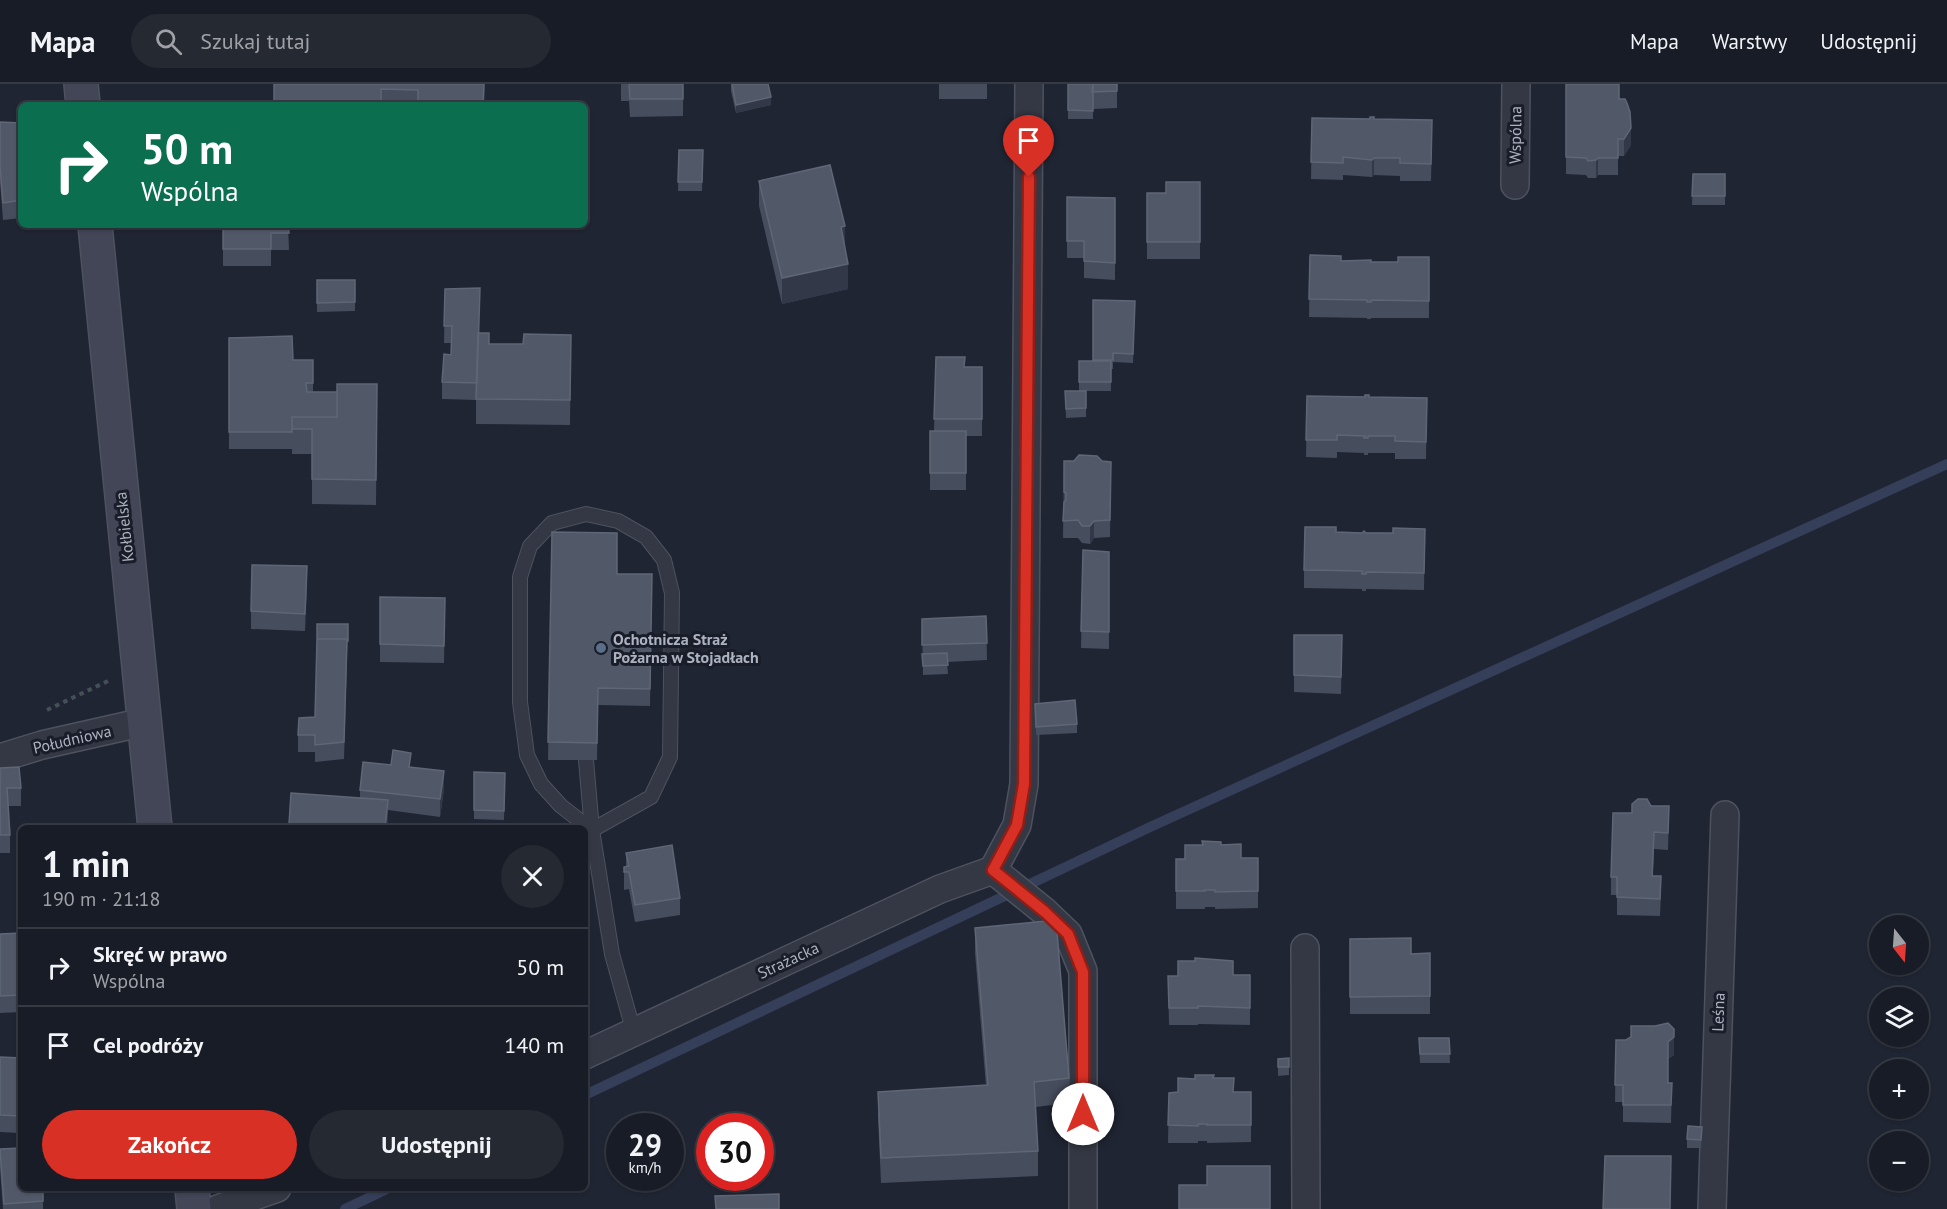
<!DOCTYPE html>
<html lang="pl">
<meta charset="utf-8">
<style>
body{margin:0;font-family:"PT Sans",sans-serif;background:#252932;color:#f1f3f6;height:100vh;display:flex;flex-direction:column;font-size:22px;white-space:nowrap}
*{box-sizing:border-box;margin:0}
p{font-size:20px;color:#9fa1a7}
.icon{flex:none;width:33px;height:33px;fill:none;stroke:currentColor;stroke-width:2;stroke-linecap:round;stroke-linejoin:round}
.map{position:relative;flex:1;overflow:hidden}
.side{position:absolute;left:18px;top:741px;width:570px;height:366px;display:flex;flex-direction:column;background:#181c26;border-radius:9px;box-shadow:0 2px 4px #0004,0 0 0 2px #363a43}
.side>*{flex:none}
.top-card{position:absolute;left:18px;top:18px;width:570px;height:126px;border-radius:9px;box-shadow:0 2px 4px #0004,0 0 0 2px #363a43;background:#0b6e4f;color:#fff;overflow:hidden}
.needle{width:39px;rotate:163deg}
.tools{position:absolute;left:1869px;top:831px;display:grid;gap:12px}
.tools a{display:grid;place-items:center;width:60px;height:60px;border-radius:50%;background:#181c26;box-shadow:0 2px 4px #0004,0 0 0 2px #363a43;font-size:30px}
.speed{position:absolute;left:606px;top:1029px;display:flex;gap:12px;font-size:30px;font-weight:700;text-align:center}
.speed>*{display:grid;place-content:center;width:78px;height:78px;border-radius:50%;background:#181c26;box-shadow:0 2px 4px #0004,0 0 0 2px #363a43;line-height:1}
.speed small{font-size:15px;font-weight:400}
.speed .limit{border:9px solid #d22;background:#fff;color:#111}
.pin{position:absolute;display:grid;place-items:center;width:51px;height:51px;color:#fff;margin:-62px -26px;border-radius:50% 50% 50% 0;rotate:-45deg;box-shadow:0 0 6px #0007}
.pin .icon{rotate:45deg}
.me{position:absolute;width:66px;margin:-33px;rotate:0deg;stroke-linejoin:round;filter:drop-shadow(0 0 4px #0008)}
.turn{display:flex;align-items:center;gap:21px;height:126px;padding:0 24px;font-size:27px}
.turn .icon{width:78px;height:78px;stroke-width:2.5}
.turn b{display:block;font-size:42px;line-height:51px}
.round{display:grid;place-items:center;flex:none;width:63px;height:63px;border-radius:32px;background:#252932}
.overview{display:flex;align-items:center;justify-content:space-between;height:102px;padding:0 24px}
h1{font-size:36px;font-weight:700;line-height:45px}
.action{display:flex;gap:12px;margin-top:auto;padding:12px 24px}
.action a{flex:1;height:69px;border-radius:36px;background:#d93025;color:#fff;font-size:24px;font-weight:700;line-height:69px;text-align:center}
.action a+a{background:#252932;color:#f1f3f6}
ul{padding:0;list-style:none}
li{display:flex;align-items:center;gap:18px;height:78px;padding:0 24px;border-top:2px solid #363a43}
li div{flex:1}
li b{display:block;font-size:22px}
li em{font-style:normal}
header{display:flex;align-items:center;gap:36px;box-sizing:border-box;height:84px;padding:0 30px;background:#181c26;border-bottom:2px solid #363a43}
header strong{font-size:28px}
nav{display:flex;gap:33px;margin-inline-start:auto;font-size:21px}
.search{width:420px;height:54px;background:#252932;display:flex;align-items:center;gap:15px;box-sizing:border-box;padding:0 21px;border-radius:33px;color:#9fa1a7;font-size:22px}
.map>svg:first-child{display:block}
</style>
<header>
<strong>Mapa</strong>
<div class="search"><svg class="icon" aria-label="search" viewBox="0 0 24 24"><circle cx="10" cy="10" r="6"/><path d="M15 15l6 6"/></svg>Szukaj tutaj</div>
<nav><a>Mapa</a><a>Warstwy</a><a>Udostępnij</a></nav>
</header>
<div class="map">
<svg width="1947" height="1125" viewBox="0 0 1947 1125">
<rect width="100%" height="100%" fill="#202533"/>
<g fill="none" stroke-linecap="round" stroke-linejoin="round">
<path stroke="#353f5a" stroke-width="10" d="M 585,1011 L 1148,744 L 1947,380
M 345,1125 L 389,1104"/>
<defs>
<path id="lane" d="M 586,676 L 592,746 L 651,713 L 670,673 L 672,509 L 664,476 L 646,453 L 618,437 L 586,430 L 552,439 L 530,462 L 520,493 L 520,618 L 527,671 L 541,700 L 561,722 L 592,746 L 612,870 L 634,949"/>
<path id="street" d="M 1515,101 L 1516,0
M 0,674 L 42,661 L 144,638
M 993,786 L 1017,741 L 1024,700 L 1029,0
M 993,786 L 1045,828 L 1068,850 L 1083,887 L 1083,1125
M 1305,864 L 1306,1125
M 585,971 L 940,805 L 993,786
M 218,1125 L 277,1104
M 1712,1125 L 1725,731"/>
<path id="secondary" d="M 81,0 L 83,21
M 95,141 L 155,744
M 192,1104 L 194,1125"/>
</defs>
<use href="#lane" stroke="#4e525f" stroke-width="16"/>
<use href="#street" stroke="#4e525f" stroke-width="30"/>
<use href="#secondary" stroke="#4e525f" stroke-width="36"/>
<path stroke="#435156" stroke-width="4" stroke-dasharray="4.5 4.5" stroke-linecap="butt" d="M 47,626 L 108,597"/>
<use href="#lane" stroke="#333844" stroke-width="14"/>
<use href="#street" stroke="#333844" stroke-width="27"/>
<use href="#secondary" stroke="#424657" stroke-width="33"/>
</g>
<path fill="#464d5d" d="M 274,0 L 485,0 L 484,21 L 274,21 Z
M 621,0 L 683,0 L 683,32 L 630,33 L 629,17 L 621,17 Z
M 731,0 L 771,21 L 736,29 L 731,7 Z
M 939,0 L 987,0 L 987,15 L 939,15 Z
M 1068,0 L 1117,0 L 1117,24 L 1093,25 L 1093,35 L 1068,35 Z
M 1566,0 L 1619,15 L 1631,61 L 1624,72 L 1618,72 L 1618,91 L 1598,91 L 1596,94 L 1588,94 L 1586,91 L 1566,90 Z
M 1312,34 L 1374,35 L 1432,54 L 1431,97 L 1400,97 L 1400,92 L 1374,91 L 1372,93 L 1343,91 L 1343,96 L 1311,95 Z
M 0,38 L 21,39 L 21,134 L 3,136 L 0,98 Z
M 679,66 L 703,66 L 702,107 L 678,107 Z
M 1693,90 L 1725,90 L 1725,121 L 1692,121 Z
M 759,97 L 845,164 L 848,205 L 782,220 L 759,122 Z
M 1200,98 L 1200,175 L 1147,175 L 1147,109 L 1166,109 Z
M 1067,113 L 1115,114 L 1115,196 L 1084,194 L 1084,174 L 1067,174 Z
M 223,141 L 288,141 L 289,166 L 271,166 L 271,182 L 223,182 Z
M 1310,171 L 1341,177 L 1371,178 L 1398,178 L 1429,173 L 1429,234 L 1371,234 L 1371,235 L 1367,235 L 1367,234 L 1309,233 Z
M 317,196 L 355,196 L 355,227 L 317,228 Z
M 445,205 L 480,249 L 489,260 L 523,260 L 571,251 L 570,341 L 476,340 L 476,316 L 442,315 L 442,298 L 451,271 L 451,259 L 444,259 Z
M 1093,216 L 1135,217 L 1133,279 L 1113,278 L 1113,285 L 1111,285 L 1111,307 L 1086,307 L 1086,333 L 1066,334 L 1065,307 L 1079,307 L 1079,277 L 1093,277 Z
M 229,254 L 293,276 L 313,276 L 313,308 L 337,308 L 377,300 L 376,421 L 312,420 L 312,370 L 292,370 L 292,365 L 229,365 Z
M 936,273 L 965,283 L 982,283 L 982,352 L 966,352 L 966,406 L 930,406 L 930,347 L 934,347 Z
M 1307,312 L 1427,314 L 1426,375 L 1395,375 L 1395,369 L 1368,369 L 1368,371 L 1364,371 L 1364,369 L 1337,368 L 1337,374 L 1306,373 Z
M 1064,377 L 1111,378 L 1110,453 L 1094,454 L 1090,460 L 1082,459 L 1078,454 L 1063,454 Z
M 1425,445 L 1424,506 L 1366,505 L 1366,507 L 1362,507 L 1362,505 L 1304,504 L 1304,486 L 1336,448 L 1393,449 Z
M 552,448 L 617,490 L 652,490 L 650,622 L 598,621 L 597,676 L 548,676 Z
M 1083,466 L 1109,468 L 1109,565 L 1081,564 Z
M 307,499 L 305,547 L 251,545 L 251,527 Z
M 380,513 L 445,514 L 444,579 L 380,578 Z
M 986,532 L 987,576 L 947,578 L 948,590 L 923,591 L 922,535 Z
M 348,540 L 344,675 L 315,678 L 315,668 L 298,668 L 298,651 L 315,633 Z
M 1294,551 L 1342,551 L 1341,610 L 1294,608 Z
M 1035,620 L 1077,640 L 1077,649 L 1036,651 Z
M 0,684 L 21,704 L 21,722 L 8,722 L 10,751 L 10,769 L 0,769 Z
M 411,684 L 444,705 L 440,733 L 388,726 L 387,744 L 289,744 L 291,709 L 360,714 L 360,706 Z
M 474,688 L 505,689 L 504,736 L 474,735 Z
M 1651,722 L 1669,722 L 1668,766 L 1654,765 L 1653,792 L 1661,809 L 1660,832 L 1617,831 L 1617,811 L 1611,811 L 1611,793 L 1632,729 Z
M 1221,761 L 1241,774 L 1258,774 L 1258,824 L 1215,825 L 1215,823 L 1205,823 L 1205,825 L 1176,825 L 1176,775 L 1185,775 Z
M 626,769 L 680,814 L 680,831 L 635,838 L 629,805 L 624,806 L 624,783 L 626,783 Z
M 975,844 L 1069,994 L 1069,1019 L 1036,1023 L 1038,1067 L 1038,1092 L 881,1099 L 878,1033 L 878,1008 L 986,1002 L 975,869 Z
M 21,849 L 21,928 L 0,929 L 0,850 Z
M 1350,855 L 1411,870 L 1430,869 L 1430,930 L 1350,930 Z
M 1250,891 L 1250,941 L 1198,940 L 1198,941 L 1169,941 L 1168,892 Z
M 1674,945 L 1674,971 L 1668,975 L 1668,999 L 1672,999 L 1671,1039 L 1623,1038 L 1623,1018 L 1615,1018 L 1616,956 L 1626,956 Z
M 1419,954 L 1449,954 L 1450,979 L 1420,979 Z
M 0,973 L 21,991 L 20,1049 L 0,1048 Z
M 1289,974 L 1289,991 L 1278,992 L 1278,975 Z
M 1214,994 L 1234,1008 L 1251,1008 L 1251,1058 L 1207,1059 L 1207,1057 L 1198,1057 L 1198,1059 L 1168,1059 L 1169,1009 L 1178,1008 Z
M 1702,1043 L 1701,1064 L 1687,1064 L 1687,1055 Z
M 0,1065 L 21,1104 L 43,1117 L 43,1125 L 3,1125 L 0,1084 Z"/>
<path fill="#323848" d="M 484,0 L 485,0 L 484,21 L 483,21 Z
M 771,13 L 771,21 L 736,29 L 736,21 Z
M 1631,44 L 1631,61 L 1624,72 L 1624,55 Z
M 1374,74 L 1374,91 L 1372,93 L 1372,76 Z
M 1598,74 L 1598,91 L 1596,94 L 1596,76 Z
M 845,142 L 845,167 L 841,143 Z
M 848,180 L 848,205 L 782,220 L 782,194 Z
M 1094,437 L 1094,454 L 1090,460 L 1090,442 Z
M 307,482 L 307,499 L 305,547 L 305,530 Z
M 444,687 L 444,705 L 440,733 L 440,715 Z
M 388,716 L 388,734 L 387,744 L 385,744 Z
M 1674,953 L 1674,971 L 1668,975 L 1668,958 Z"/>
<path fill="#515868" stroke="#5f6676" stroke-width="1.5" d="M 274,0 L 484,0 L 483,18 L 418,19 L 418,6 L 381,5 L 381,21 L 274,20 Z
M 629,0 L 683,0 L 683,15 L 630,15 Z
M 732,0 L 768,0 L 771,13 L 736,21 Z
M 1068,0 L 1093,0 L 1093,27 L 1068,26 Z
M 1093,0 L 1117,0 L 1117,7 L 1092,8 Z
M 1566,0 L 1619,0 L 1619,15 L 1625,15 L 1627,19 L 1630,28 L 1631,44 L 1624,55 L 1618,55 L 1618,74 L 1598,74 L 1596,76 L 1588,77 L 1586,74 L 1566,73 Z
M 1370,33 L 1374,33 L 1374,35 L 1432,36 L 1431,80 L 1400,79 L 1400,74 L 1374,74 L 1372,76 L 1343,73 L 1343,79 L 1311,78 L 1312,34 L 1370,35 Z
M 0,38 L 21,39 L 21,116 L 3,119 L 0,81 Z
M 679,66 L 703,66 L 702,98 L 678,98 Z
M 830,81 L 845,142 L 841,143 L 848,180 L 782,194 L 759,97 Z
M 1693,90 L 1725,90 L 1725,112 L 1692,112 Z
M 1166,98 L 1200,98 L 1200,158 L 1147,158 L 1147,109 L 1166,109 Z
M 1067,113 L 1115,114 L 1115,179 L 1084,177 L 1084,157 L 1067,157 Z
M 223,141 L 288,141 L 289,149 L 271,149 L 271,165 L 223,165 Z
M 1310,171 L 1341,172 L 1341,177 L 1371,176 L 1371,178 L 1398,178 L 1398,173 L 1429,173 L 1429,217 L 1371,216 L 1371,218 L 1367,218 L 1367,216 L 1309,215 Z
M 317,196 L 355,196 L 355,218 L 317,219 Z
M 480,204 L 477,299 L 442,298 L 444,270 L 451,271 L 452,242 L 444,242 L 445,205 Z
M 1093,216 L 1135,217 L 1133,270 L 1113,269 L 1113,276 L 1093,276 Z
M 478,249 L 489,249 L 489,260 L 523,260 L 524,250 L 571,251 L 570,316 L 476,315 Z
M 292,252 L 293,276 L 313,276 L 313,299 L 306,299 L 307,308 L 337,308 L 337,333 L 292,333 L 292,348 L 229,348 L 229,254 Z
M 936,273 L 965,273 L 964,283 L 982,283 L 982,335 L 934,335 Z
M 1079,277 L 1111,277 L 1111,298 L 1079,298 Z
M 337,300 L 377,300 L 376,396 L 312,395 L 312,345 L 292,345 L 292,333 L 337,333 Z
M 1065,307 L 1086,307 L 1086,324 L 1066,325 Z
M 1365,311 L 1369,311 L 1369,313 L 1427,314 L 1426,358 L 1395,357 L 1395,352 L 1368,352 L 1368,354 L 1364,354 L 1365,352 L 1337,351 L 1337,356 L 1306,356 L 1307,312 L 1365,313 Z
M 930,347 L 966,347 L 966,389 L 930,389 Z
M 1079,371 L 1097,372 L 1102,377 L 1111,378 L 1110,436 L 1094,437 L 1090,442 L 1082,442 L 1078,436 L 1063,437 L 1064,418 L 1066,416 L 1066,409 L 1064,408 L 1064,377 L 1074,377 Z
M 1305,443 L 1336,443 L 1336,448 L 1362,449 L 1364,447 L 1366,449 L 1393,449 L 1393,444 L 1425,445 L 1424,489 L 1366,488 L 1366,490 L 1362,490 L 1362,487 L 1304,486 Z
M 552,448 L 617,449 L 617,490 L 652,490 L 650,605 L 598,604 L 597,659 L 548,658 Z
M 1083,466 L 1109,468 L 1109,548 L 1081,547 Z
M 252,481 L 307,482 L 305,530 L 251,527 Z
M 380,513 L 445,514 L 444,562 L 380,560 Z
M 986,532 L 987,559 L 922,561 L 922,535 Z
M 317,540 L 348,540 L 348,557 L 347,557 L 347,555 L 317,555 Z
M 1294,551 L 1342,551 L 1341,593 L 1294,591 Z
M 317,555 L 347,555 L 344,658 L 315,661 L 315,651 L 298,651 L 299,634 L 315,633 Z
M 947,569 L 948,581 L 923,582 L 922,570 Z
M 1075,616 L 1077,640 L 1036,643 L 1035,620 Z
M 393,666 L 411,669 L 409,683 L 444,687 L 440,715 L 360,706 L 363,678 L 391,681 Z
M 19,683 L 21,704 L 7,704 L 10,751 L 0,751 L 0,684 Z
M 474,688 L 505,689 L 504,727 L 474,726 Z
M 291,709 L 388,716 L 385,744 L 328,743 L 328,744 L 310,744 L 310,742 L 289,740 Z
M 1638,715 L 1647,715 L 1651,722 L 1669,722 L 1668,749 L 1654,748 L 1652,792 L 1661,792 L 1660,815 L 1617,813 L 1617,793 L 1611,793 L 1613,729 L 1632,729 L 1632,720 Z
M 1202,757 L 1221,758 L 1221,761 L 1241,760 L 1241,774 L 1258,774 L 1258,807 L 1215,808 L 1215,806 L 1205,806 L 1205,807 L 1176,807 L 1176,775 L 1185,775 L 1185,761 L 1203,761 Z
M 672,761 L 680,814 L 635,821 L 629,788 L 624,788 L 624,783 L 629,782 L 626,769 Z
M 1056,836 L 1069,994 L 1034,998 L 1038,1067 L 881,1074 L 878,1008 L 988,1001 L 975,844 Z
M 21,849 L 21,911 L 0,912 L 0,850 Z
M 1411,854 L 1411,870 L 1430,869 L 1430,912 L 1350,913 L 1350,855 Z
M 1195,874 L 1233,877 L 1233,891 L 1250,891 L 1250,924 L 1198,922 L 1198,924 L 1169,924 L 1168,892 L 1178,892 L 1178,877 L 1195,877 Z
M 1668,939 L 1674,945 L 1674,953 L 1668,958 L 1668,999 L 1672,999 L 1671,1021 L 1623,1021 L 1623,1001 L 1615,1001 L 1616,956 L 1626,956 L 1631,953 L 1631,942 L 1655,942 Z
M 1419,954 L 1449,954 L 1450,970 L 1420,970 Z
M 0,973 L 21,974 L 20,1032 L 0,1031 Z
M 1289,974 L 1289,983 L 1278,983 L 1278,975 Z
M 1195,991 L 1214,991 L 1213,994 L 1234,994 L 1233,1008 L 1251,1008 L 1251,1041 L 1207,1041 L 1207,1040 L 1198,1040 L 1198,1042 L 1168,1041 L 1169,1009 L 1178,1008 L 1178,994 L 1195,995 Z
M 1688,1042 L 1702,1043 L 1701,1056 L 1687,1055 Z
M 21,1064 L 21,1104 L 43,1104 L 43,1117 L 4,1120 L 0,1065 Z
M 1605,1072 L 1671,1072 L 1670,1125 L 1603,1125 Z
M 1207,1082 L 1270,1082 L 1270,1125 L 1179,1125 L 1179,1101 L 1207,1101 Z
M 779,1110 L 779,1125 L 716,1125 L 715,1112 Z"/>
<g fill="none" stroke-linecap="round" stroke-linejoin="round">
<defs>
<path id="route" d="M 1029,93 L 1024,700 L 1017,741 L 993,786 L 1045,828 L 1068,850 L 1083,888 L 1083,1030"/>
</defs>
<use href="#route" stroke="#8d1f18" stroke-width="15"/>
<use href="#route" stroke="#d93025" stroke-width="10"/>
</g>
<circle fill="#5c6f8a" stroke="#191d29" stroke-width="2" cx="601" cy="564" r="6"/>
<g text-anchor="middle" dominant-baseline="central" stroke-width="6" stroke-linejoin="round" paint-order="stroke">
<g font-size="16" fill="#adb2c1" stroke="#191d29">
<text transform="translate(1515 51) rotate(-89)">Wspólna</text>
<text transform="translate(124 443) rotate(-96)">Kołbielska</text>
<text transform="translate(72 655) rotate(-13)">Południowa</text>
<text transform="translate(788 876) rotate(-25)">Strażacka</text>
<text transform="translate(1718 928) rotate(-88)">Leśna</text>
</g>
<g font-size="16" font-weight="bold" fill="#adb2c1" stroke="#191d29" text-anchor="start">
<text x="613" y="555">Ochotnicza Straż<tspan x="613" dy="18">Pożarna w Stojadłach</tspan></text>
</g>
</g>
</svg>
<div class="tools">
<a><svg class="needle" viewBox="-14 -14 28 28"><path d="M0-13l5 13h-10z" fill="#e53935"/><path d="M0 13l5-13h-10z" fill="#9fa1a7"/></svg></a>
<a><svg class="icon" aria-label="layers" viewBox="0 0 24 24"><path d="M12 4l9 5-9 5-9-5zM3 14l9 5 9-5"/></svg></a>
<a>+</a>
<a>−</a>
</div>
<div class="speed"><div>29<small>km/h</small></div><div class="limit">30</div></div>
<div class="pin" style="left:1029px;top:93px;background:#d93025"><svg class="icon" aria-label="arrive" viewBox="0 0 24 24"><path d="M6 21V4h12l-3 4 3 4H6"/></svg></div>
<svg class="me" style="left:1083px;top:1030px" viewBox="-20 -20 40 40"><circle r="19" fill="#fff"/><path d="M0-13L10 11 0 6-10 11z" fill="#d93025"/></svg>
<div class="top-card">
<div class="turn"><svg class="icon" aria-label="right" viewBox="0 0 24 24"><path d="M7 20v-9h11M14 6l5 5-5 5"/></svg><div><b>50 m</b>Wspólna</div></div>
</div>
<section class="side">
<div class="overview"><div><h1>1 min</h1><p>190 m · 21:18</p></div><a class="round"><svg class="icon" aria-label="close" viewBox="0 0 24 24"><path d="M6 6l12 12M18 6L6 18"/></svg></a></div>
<ul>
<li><svg class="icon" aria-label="right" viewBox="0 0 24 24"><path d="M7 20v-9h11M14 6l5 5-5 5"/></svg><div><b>Skręć w prawo</b><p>Wspólna</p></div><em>50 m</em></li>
<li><svg class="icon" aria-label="arrive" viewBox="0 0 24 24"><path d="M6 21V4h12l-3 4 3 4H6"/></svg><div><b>Cel podróży</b></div><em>140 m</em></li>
</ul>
<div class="action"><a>Zakończ</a><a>Udostępnij</a></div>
</section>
</div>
